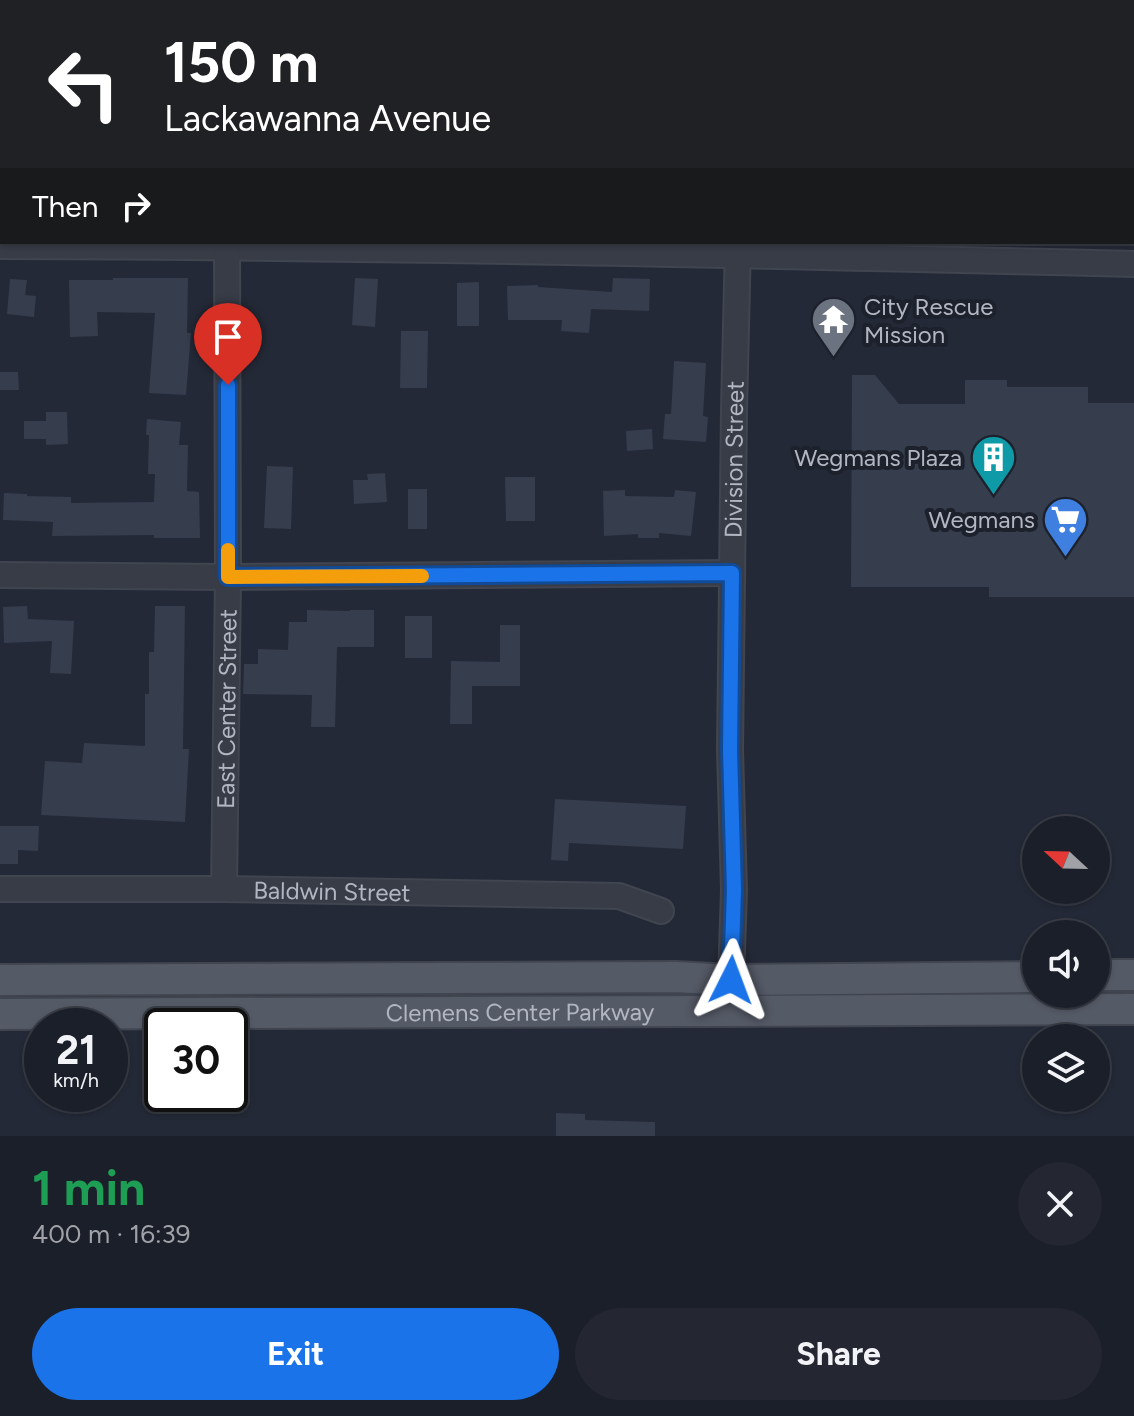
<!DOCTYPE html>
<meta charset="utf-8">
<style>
body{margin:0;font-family:Figtree,sans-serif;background:#242731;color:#f1f3f6;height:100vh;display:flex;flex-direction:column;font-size:30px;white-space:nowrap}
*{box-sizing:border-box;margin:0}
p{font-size:26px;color:#a0a2a8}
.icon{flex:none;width:44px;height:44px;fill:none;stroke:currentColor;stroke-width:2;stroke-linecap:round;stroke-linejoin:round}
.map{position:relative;height:1136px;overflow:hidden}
.panel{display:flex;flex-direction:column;background:#1b1f29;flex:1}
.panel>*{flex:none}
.banner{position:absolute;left:0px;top:0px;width:1134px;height:244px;box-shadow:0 2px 6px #0004,0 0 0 2px #393d46;background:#202124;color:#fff;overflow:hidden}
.needle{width:52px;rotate:292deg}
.controls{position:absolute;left:1022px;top:816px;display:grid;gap:16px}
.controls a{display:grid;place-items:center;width:88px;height:88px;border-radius:50%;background:#1b1f29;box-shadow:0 2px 6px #0004,0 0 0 2px #393d46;font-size:40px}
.speed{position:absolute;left:24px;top:1008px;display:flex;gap:16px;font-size:40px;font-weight:700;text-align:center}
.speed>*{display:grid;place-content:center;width:104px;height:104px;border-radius:50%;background:#1b1f29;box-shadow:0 2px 6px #0004,0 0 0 2px #393d46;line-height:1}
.speed small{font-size:20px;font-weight:400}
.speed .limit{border:4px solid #111;border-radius:12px;background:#fff;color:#111}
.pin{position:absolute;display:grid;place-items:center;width:68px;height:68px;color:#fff;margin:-82px -34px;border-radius:50% 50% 50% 0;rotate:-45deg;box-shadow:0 0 8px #0007}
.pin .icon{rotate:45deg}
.me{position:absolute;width:88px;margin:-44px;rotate:3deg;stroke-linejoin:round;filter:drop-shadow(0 0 6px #0008)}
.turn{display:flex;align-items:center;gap:28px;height:168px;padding:0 32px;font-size:36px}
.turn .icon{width:104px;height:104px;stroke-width:2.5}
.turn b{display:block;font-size:56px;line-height:68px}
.then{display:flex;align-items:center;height:76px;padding:0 32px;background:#0003;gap:16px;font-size:30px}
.round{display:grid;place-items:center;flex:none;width:84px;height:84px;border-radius:42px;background:#242731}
.headline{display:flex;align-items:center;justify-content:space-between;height:136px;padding:0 32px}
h1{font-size:48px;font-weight:700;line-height:60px;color:#1e9e55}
.cta{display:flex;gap:16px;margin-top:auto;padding:16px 32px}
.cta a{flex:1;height:92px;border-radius:48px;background:#1a73e8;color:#fff;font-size:32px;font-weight:700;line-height:92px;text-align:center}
.cta a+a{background:#242731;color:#f1f3f6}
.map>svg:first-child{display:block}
</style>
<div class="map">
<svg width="1134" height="1136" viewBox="0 0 1134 1136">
<rect width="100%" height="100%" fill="#242937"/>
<path fill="#363d4d" d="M 113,278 L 188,278 L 187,333 L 191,333 L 186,395 L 149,393 L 155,313 L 97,312 L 98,336 L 70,337 L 69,280 L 113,280 Z
M 355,278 L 378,279 L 375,327 L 352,325 Z
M 613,278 L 650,279 L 649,311 L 591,309 L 589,333 L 561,331 L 562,320 L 508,320 L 507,286 L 538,285 L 538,287 L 612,292 Z
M 10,279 L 27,280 L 25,295 L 36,296 L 34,317 L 7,314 Z
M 479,282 L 479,326 L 457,326 L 457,283 Z
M 401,331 L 428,331 L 427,388 L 400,388 Z
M 674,361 L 706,363 L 703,416 L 708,417 L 706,442 L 663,439 L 665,414 L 671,414 Z
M 0,372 L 18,372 L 19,390 L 0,390 Z
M 852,375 L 875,375 L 899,404 L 965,404 L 965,380 L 1007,380 L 1007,387 L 1088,387 L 1088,403 L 1134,403 L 1134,597 L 989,597 L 989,587 L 851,587 Z
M 46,412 L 67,412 L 68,444 L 46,445 L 46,439 L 24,439 L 24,421 L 46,421 Z
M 147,419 L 181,422 L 179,445 L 188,445 L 187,491 L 199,492 L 200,538 L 154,538 L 154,535 L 52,536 L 53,522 L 3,520 L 4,493 L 27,494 L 27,496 L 71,497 L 71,503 L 154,502 L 155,474 L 148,474 L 149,435 L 146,435 Z
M 652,429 L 653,449 L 627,451 L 626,431 Z
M 267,466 L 293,467 L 291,529 L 264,528 Z
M 385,473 L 387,502 L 354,504 L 353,480 L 368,480 L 367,474 Z
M 505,477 L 535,477 L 535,521 L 506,521 Z
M 408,489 L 427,489 L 427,529 L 408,529 Z
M 625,490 L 625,496 L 674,497 L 675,490 L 696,492 L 691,536 L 659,533 L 659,538 L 638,538 L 638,534 L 604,536 L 603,491 Z
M 27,606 L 28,619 L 74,621 L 71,674 L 50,673 L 52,641 L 4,643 L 3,607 Z
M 155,606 L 185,606 L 183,749 L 189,749 L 185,822 L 41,815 L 45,761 L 82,763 L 84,743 L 145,746 L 145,694 L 149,694 L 149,652 L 154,652 Z
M 307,610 L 350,611 L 350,610 L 374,610 L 374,647 L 337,647 L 335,727 L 311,727 L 312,695 L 243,694 L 244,664 L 258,664 L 258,649 L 288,650 L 289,622 L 307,622 Z
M 405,616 L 432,616 L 432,658 L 405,658 Z
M 500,625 L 520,625 L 520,686 L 472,686 L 472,724 L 450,724 L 451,661 L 500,662 Z
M 555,799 L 686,806 L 683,849 L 569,843 L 568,861 L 551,860 Z
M 0,826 L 39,826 L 38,851 L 18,850 L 18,864 L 0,864 Z
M 556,1113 L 585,1114 L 585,1120 L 655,1122 L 655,1136 L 556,1136 Z"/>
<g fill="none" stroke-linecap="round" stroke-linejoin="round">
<defs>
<g id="minor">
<path d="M 1046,0 L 1054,2"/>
<path d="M 230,2 L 230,0"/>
<path d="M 743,2 L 743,0"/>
<path d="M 1132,20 L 1134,21"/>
<path d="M 0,246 C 378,247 756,255 1134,264"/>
<path d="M 0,575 L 228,577 L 732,573"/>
<path id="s1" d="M 0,889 L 224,889 L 619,896 L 661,911"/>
<path id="s2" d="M 224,889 L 228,577 L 227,242"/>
<path id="s3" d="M 726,1011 L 731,980 L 734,890 L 730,750 L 734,410 L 738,242"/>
</g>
<g id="major">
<path d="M 1096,975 L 1134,975"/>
<path d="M 0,980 L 675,977 L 731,980 L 1036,977"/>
<path id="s4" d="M 0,1014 L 1134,1009"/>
</g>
</defs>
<use href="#minor" stroke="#404550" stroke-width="28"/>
<use href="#major" stroke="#404550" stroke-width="34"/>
<use href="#minor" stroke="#373c47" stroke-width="24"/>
<use href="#major" stroke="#555a67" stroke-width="30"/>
</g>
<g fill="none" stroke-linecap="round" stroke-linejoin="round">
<defs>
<path id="route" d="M 228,385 L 228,577 L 732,573 L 730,750 L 734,890 L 731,980"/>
</defs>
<use href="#route" stroke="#114b97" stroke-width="20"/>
<use href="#route" stroke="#1a73e8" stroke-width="14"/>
<path stroke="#f59e0b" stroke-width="14" d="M 228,550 L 228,577 L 422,576"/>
</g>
<defs>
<symbol id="temple-pin" viewBox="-11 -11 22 30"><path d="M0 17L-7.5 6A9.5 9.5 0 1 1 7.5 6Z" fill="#6b7280" stroke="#1c212c"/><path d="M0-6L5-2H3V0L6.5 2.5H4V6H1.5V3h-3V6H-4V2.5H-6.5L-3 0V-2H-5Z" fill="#fff"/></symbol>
<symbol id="building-pin" viewBox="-11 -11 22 30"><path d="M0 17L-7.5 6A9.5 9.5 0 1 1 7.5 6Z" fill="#0f9aa8" stroke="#1c212c"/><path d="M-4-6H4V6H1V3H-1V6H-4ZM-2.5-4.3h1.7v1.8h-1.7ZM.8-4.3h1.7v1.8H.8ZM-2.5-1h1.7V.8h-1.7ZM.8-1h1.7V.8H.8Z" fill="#fff"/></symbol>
<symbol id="supermarket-pin" viewBox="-11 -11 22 30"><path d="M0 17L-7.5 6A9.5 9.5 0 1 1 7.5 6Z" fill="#3f7fe0" stroke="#1c212c"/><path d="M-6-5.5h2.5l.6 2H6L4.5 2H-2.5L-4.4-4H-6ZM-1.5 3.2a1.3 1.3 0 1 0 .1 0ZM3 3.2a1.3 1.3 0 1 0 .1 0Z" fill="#fff"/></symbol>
</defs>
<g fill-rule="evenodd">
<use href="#temple-pin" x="808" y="294" width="51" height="69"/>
<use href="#building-pin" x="968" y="432" width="51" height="69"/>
<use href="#supermarket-pin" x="1040" y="494" width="51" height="69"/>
</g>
<g text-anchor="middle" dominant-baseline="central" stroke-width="8" stroke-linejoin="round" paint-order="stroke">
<g font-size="24" fill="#b2b6c3" stroke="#1c212c" text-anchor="end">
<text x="864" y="306" text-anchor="start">City Rescue<tspan x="864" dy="28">Mission</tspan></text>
<text x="962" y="457">Wegmans Plaza</text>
<text x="1035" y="519">Wegmans</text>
</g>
<g font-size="24" fill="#b2b6c3" stroke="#1c212c">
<text stroke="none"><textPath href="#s3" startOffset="552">Division Street</textPath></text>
<text stroke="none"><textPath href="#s2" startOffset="180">East Center Street</textPath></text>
<text stroke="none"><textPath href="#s1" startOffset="332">Baldwin Street</textPath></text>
<text stroke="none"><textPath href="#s4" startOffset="520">Clemens Center Parkway</textPath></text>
</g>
</g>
</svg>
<div class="controls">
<a><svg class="needle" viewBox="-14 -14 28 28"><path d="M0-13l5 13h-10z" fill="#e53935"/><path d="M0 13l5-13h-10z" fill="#a0a2a8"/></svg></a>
<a><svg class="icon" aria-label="sound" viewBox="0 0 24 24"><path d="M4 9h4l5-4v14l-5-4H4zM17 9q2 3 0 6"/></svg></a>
<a><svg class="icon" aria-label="layers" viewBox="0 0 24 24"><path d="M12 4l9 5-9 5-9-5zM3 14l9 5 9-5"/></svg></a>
</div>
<div class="speed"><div>21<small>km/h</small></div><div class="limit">30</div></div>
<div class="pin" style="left:228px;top:385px;background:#d93025"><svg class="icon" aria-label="arrive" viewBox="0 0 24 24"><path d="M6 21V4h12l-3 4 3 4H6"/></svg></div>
<svg class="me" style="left:731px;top:980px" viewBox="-20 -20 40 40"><path d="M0-17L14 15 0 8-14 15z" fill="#1a73e8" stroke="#fff" stroke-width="4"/></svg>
<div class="banner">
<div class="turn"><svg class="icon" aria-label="left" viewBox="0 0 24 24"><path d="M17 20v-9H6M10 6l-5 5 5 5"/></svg><div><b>150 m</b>Lackawanna Avenue</div></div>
<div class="then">Then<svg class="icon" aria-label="right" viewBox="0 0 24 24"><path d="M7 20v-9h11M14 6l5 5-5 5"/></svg></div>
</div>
</div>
<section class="panel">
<div class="headline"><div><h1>1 min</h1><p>400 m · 16:39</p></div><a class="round"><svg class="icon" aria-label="close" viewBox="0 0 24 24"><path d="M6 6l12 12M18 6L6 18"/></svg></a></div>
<div class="cta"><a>Exit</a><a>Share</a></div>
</section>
